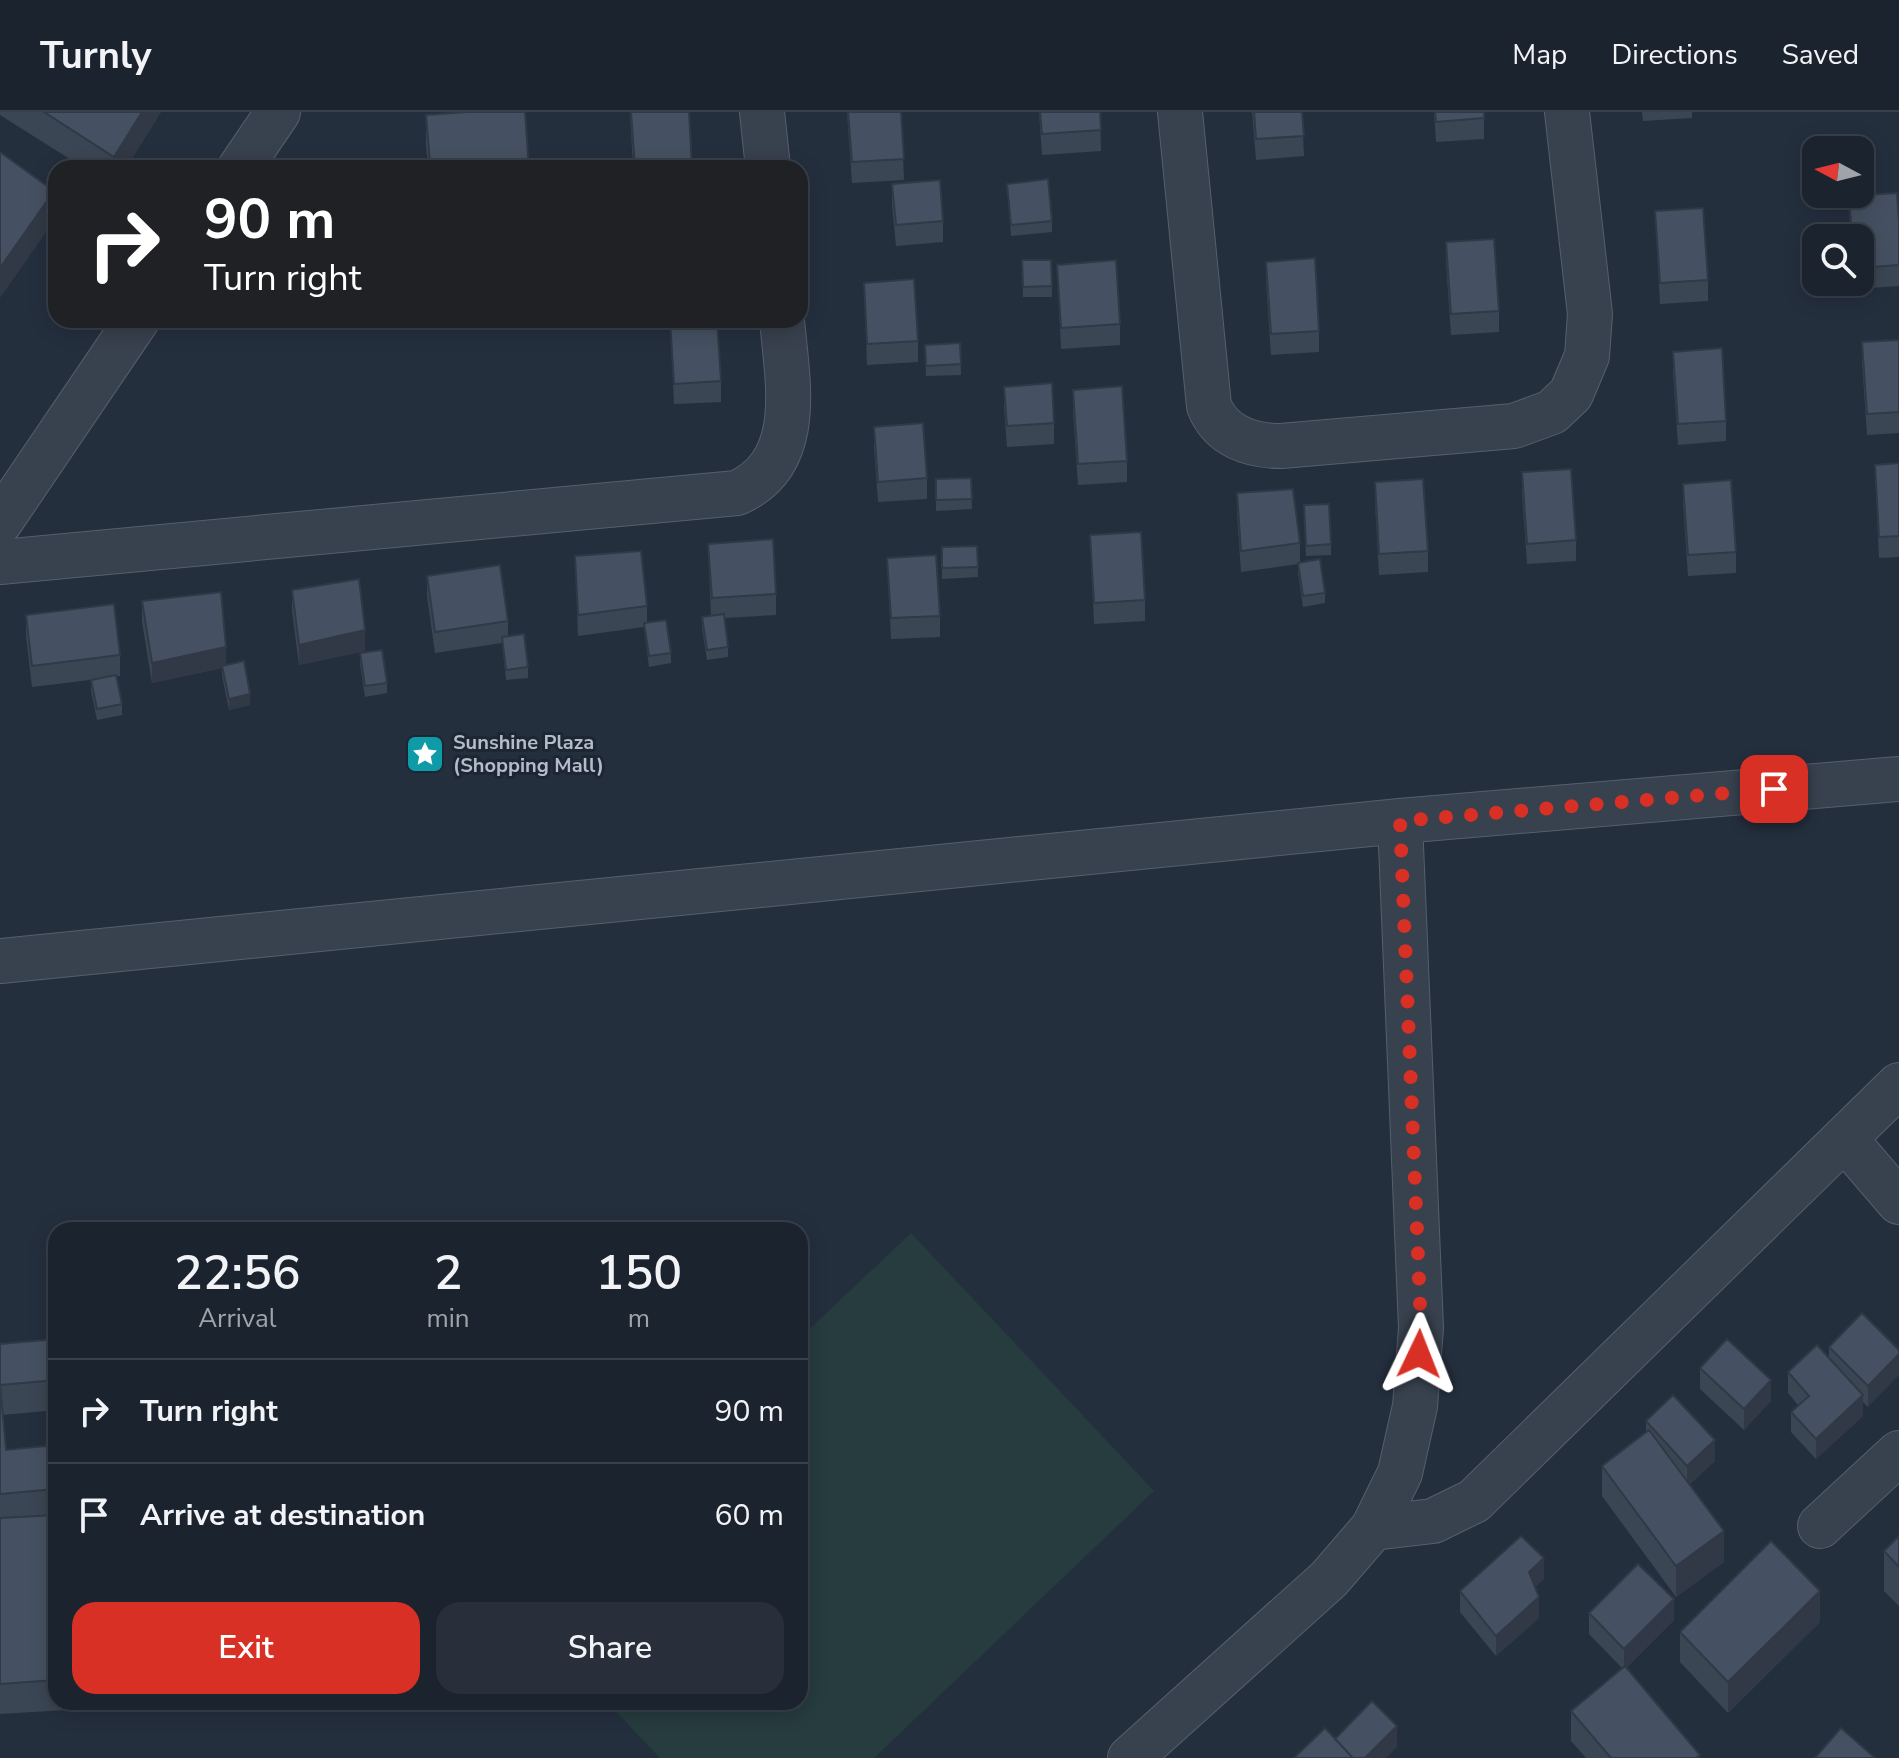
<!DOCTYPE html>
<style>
body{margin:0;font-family:"Nunito Sans",sans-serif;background:#282f3a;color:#f1f3f6;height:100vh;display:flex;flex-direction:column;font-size:30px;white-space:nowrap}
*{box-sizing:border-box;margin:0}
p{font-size:26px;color:#a0a4aa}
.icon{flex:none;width:44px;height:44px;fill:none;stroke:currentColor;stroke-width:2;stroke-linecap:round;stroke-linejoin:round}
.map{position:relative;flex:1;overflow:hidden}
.side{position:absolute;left:48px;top:1110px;width:760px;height:488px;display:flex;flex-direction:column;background:#1b232e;border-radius:24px;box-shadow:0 4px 20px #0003,0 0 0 2px #39404a}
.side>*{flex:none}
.top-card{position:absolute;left:48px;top:48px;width:760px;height:168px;border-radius:24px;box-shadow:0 4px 20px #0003,0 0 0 2px #39404a;background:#202124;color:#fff;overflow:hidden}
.needle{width:52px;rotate:277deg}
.fabs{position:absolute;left:1802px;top:24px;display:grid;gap:16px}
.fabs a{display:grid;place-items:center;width:72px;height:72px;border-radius:16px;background:#1b232e;box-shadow:0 4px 20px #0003,0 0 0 2px #39404a;font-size:40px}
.pin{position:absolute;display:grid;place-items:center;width:68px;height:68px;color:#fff;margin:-34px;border-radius:16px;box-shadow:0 4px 12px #0006}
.me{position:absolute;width:88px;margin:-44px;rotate:2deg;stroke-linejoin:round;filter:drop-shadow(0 0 6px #0008)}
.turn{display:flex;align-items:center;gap:28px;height:168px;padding:0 24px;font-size:36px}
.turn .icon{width:104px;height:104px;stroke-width:2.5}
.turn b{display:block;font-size:56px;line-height:68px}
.eta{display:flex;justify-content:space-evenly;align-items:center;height:136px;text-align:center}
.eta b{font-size:48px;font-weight:600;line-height:56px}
.action{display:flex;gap:16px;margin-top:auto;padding:16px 24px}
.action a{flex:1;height:92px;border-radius:24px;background:#d93025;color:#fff;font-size:32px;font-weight:600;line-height:92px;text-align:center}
.action a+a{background:#282f3a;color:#f1f3f6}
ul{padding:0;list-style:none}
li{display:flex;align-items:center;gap:24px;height:104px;padding:0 24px;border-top:2px solid #39404a}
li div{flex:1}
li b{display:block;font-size:30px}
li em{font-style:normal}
header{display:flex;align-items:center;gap:48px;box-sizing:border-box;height:112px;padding:0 40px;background:#1b232e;border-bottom:2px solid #39404a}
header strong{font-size:38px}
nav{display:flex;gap:44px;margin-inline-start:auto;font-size:28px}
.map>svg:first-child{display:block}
</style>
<header>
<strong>Turnly</strong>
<nav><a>Map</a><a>Directions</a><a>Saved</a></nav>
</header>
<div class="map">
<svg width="1899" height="1646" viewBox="0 0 1899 1646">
<rect width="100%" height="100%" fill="#242f3e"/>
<path fill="#263c3f" d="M 911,1121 L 1154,1379 L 874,1646 L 660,1646 L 607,1590 L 800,1590 L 800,1226 Z"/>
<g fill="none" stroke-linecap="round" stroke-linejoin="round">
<defs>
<path id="minor" d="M 762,0 L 768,56
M 1180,0 L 1209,294 C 1221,324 1250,334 1281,334 L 1514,314 L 1552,300 L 1571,282 L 1587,244 L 1590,202 L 1567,0
M 240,56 L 278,0
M 0,410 L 137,208
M 0,450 L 737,381 C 806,350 787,268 782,208
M 0,849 L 1400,709 L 1899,667
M 1845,1027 L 1899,1090
M 1820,1414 L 1899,1341
M 1373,1416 L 1433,1409 L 1474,1389 L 1899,973
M 1130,1646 L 1329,1467 L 1373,1416 L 1400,1361 L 1415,1294 L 1421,1216 L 1400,709"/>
</defs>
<use href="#minor" stroke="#565f6c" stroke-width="46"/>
<use href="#minor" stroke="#38414e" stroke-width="44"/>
</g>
<path fill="#3b4654" d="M 0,0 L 161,0 L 126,56 L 84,56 L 0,3 Z
M 630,0 L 689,0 L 692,56 L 633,56 Z
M 847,0 L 901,0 L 904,68 L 852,71 Z
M 1039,0 L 1100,0 L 1101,39 L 1042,43 Z
M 1252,0 L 1302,0 L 1304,44 L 1256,48 Z
M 1434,0 L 1484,0 L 1484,27 L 1436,30 Z
M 1642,0 L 1692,0 L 1692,6 L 1643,9 Z
M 426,3 L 529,56 L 428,56 L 426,34 Z
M 892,72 L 943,109 L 943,130 L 896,134 L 892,93 Z
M 1007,72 L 1052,109 L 1052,120 L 1011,124 Z
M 1849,84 L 1899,109 L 1899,174 L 1854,177 L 1853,170 L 1860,170 L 1860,126 L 1850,126 Z
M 1655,99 L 1708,168 L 1708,189 L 1660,192 Z
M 1446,130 L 1499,199 L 1499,220 L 1451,223 L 1446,151 Z
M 1022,148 L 1051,148 L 1052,185 L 1023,185 Z
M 1266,150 L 1319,219 L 1319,240 L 1271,243 L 1266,170 Z
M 1057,153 L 1120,212 L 1120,233 L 1061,237 Z
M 864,171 L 918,229 L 918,250 L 867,253 Z
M 670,208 L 721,269 L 721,290 L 674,292 Z
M 1899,228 L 1899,321 L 1867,323 L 1862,250 L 1862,230 Z
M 960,231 L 961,263 L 926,264 L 925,233 Z
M 1673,240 L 1726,309 L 1726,329 L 1678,333 L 1673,260 Z
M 1004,275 L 1054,311 L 1054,332 L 1007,335 L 1004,295 Z
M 1073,278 L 1127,349 L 1127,370 L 1078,373 L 1073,299 Z
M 874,315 L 927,366 L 927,387 L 878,390 L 874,335 Z
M 1899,351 L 1899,445 L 1879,446 L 1875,353 Z
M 1522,360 L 1576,428 L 1576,449 L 1527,452 L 1522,381 Z
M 971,366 L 972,397 L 936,399 L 936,367 Z
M 1375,370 L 1428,439 L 1428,460 L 1379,463 L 1375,391 Z
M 1683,372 L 1736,440 L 1736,461 L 1688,464 L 1683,392 Z
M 1237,381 L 1300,431 L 1300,450 L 1325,481 L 1325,491 L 1303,495 L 1298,461 L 1298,452 L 1241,460 L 1237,401 Z
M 1304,404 L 1331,432 L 1331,443 L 1306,444 Z
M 1090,423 L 1145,488 L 1145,509 L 1094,512 Z
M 708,432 L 776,482 L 776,503 L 725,506 L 728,535 L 728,545 L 707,548 L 702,516 L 702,505 L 711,504 Z
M 977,434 L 978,465 L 942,467 L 942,435 Z
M 575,444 L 647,494 L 647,511 L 671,541 L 671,551 L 649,555 L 644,515 L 578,524 Z
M 887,446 L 940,504 L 940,525 L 891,527 Z
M 427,464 L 508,509 L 508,524 L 528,555 L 528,566 L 506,568 L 502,531 L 435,541 L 427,484 Z
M 292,478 L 365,539 L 299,553 L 292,499 Z
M 142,489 L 226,553 L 250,593 L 229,598 L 222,564 L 222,556 L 152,571 L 142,510 Z
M 26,503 L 120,543 L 120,564 L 116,564 L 122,592 L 122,603 L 97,608 L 91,579 L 91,568 L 98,567 L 32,575 L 26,524 Z
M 360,541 L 387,571 L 387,581 L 365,585 L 360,552 Z
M 56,1227 L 56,1298 L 3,1303 L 6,1338 L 56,1333 L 56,1590 L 66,1590 L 66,1598 L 0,1602 L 0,1232 Z
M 1829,1235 L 1899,1238 L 1868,1295 L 1863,1290 L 1863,1304 L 1816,1347 L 1791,1320 L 1791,1300 L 1798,1293 L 1788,1281 L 1788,1260 L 1829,1246 Z
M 1700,1256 L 1771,1289 L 1744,1318 L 1700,1277 Z
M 1646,1309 L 1715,1349 L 1689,1373 L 1724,1450 L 1676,1485 L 1602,1384 L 1602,1354 L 1646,1321 Z
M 1899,1424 L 1899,1494 L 1884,1479 L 1884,1439 Z
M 1544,1467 L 1535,1475 L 1539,1506 L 1496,1544 L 1460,1500 L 1460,1479 Z
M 1589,1501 L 1674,1508 L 1626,1556 L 1700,1646 L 1586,1646 L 1571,1629 L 1571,1599 L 1622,1556 L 1589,1522 Z
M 1820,1510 L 1728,1601 L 1680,1550 L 1680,1520 Z"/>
<path fill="#303945" d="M 142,0 L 161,0 L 126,56 L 114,56 L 114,45 Z
M 54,79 L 54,109 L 0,186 L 0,156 Z
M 365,518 L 365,539 L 299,553 L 299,533 Z
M 226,535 L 226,555 L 152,571 L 152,551 Z
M 250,582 L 250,593 L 229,598 L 229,587 Z
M 1899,1242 L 1899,1263 L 1868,1295 L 1868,1274 Z
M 1771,1268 L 1771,1289 L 1744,1318 L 1744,1297 Z
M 1863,1283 L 1863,1304 L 1816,1347 L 1816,1327 Z
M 1715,1328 L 1715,1349 L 1687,1375 L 1687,1354 Z
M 1724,1419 L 1724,1450 L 1676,1485 L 1676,1454 Z
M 1544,1446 L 1544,1467 L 1529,1480 L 1529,1460 Z
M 1820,1479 L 1820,1510 L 1728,1601 L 1728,1570 Z
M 1539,1485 L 1539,1506 L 1496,1544 L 1496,1524 Z
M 1674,1487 L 1674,1508 L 1624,1558 L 1624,1537 Z
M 1397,1614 L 1397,1635 L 1386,1646 L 1365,1646 Z"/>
<path fill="#455162" stroke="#303945" stroke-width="2" d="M 44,0 L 142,0 L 114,45 Z
M 466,0 L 525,0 L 529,56 L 478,56 L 477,47 L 430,51 L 426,3 Z
M 631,0 L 689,0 L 692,56 L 635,56 Z
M 848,0 L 901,0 L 904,47 L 852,50 Z
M 1040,0 L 1100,0 L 1101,18 L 1042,22 Z
M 1254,0 L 1302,0 L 1304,24 L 1256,27 Z
M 1435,0 L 1484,0 L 1484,6 L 1436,10 Z
M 0,40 L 54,79 L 0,156 Z
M 1048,67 L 1052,109 L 1011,113 L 1007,72 Z
M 940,68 L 943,109 L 896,113 L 892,72 Z
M 1897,81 L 1899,109 L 1899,153 L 1860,156 L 1860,126 L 1852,126 L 1849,84 Z
M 1703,96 L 1708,168 L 1660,171 L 1655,99 Z
M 1494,127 L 1499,199 L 1451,202 L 1446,130 Z
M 1315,146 L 1319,219 L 1271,222 L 1266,150 Z
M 1022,148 L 1051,148 L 1052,174 L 1023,175 Z
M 1116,148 L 1120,212 L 1061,216 L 1057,153 Z
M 914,167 L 918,229 L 867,232 L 864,171 Z
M 670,208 L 717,208 L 721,269 L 674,272 Z
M 1899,228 L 1899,300 L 1867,302 L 1862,230 Z
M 960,231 L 961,252 L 926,254 L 925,233 Z
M 1722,236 L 1726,309 L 1678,312 L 1673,240 Z
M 1052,271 L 1054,311 L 1007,314 L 1004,275 Z
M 1122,274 L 1127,349 L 1078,352 L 1073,278 Z
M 923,311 L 927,366 L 878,370 L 874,315 Z
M 1899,351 L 1899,424 L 1879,425 L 1875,353 Z
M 1571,357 L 1576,428 L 1527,432 L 1522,360 Z
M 971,366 L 972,387 L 936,388 L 936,367 Z
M 1423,367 L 1428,439 L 1379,442 L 1375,370 Z
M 1731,368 L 1736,440 L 1688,443 L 1683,372 Z
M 1293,377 L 1300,431 L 1241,439 L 1237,381 Z
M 1329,392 L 1331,432 L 1306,434 L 1304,393 Z
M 1141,420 L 1145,488 L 1094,491 L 1090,423 Z
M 773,427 L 776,482 L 712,486 L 708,432 Z
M 977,434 L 978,455 L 942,456 L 942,435 Z
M 641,439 L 647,494 L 578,503 L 575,444 Z
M 936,443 L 940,504 L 891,506 L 887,446 Z
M 1320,447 L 1325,481 L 1303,484 L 1298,451 Z
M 500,453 L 508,509 L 435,520 L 427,464 Z
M 359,467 L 365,518 L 299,533 L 292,478 Z
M 221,480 L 226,535 L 152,551 L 142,489 Z
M 114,492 L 120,543 L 32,554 L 26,503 Z
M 724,502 L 728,535 L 707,538 L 702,505 Z
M 666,508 L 671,541 L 649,544 L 644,511 Z
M 524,522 L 528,555 L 506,558 L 502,525 Z
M 382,538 L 387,571 L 365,574 L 360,541 Z
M 244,549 L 250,582 L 229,587 L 222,554 Z
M 116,563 L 122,592 L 97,597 L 91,568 Z
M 1862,1201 L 1899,1238 L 1899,1242 L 1868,1274 L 1829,1235 Z
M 56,1227 L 56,1268 L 0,1273 L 6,1338 L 56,1333 L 56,1377 L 0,1382 L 0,1232 Z
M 1727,1227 L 1771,1268 L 1744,1297 L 1700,1256 Z
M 1817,1233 L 1863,1283 L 1816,1327 L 1791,1300 L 1809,1284 L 1788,1260 Z
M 1673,1283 L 1715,1328 L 1687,1354 L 1646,1309 Z
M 1649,1318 L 1724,1419 L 1676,1454 L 1602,1354 Z
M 56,1403 L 56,1568 L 0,1572 L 0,1406 Z
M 1521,1424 L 1544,1446 L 1529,1460 L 1539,1485 L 1496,1524 L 1460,1479 Z
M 1899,1424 L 1899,1455 L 1884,1439 Z
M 1771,1429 L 1820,1479 L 1728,1570 L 1680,1520 Z
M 1638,1452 L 1674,1487 L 1624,1537 L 1589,1501 Z
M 1625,1554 L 1700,1643 L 1696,1646 L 1611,1646 L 1571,1599 Z
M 1372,1589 L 1397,1614 L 1365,1646 L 1353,1646 L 1335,1627 Z
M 1325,1616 L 1353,1646 L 1294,1646 Z
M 1841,1616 L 1875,1646 L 1815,1646 Z"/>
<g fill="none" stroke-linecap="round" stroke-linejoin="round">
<path stroke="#d93025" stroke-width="14" stroke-dasharray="0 25.2" d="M 1419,1242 L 1421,1216 L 1400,709 L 1774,677"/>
</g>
<defs>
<symbol id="sight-square" viewBox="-11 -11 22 22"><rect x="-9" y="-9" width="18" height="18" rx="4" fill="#0f9aa8" stroke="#1d2633"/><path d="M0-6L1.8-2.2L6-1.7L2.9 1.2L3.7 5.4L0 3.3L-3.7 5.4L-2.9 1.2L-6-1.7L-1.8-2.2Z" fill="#fff"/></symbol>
</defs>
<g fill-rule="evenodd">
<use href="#sight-square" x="403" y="620" width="44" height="44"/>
</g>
<g text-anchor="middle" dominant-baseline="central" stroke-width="6" stroke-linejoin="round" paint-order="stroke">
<g font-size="20" font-weight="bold" fill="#b4bcc9" stroke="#1d2633" text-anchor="start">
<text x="453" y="630">Sunshine Plaza<tspan x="453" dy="23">(Shopping Mall)</tspan></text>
</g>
</g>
</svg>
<div class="fabs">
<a><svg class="needle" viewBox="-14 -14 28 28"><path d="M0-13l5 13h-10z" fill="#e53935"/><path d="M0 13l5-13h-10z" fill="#a0a4aa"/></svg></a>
<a><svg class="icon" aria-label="search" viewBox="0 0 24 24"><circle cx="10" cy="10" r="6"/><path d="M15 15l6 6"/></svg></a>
</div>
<div class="pin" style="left:1774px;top:677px;background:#d93025"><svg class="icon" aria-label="arrive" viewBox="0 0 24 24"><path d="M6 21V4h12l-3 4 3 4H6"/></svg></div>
<svg class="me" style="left:1419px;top:1242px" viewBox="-20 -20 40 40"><path d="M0-17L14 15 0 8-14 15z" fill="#d93025" stroke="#fff" stroke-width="4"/></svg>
<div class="top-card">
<div class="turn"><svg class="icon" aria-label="right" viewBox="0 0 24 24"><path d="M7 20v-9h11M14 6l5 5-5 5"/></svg><div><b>90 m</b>Turn right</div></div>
</div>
<section class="side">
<div class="eta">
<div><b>22:56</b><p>Arrival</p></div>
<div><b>2</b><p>min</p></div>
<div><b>150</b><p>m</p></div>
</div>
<ul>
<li><svg class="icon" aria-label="right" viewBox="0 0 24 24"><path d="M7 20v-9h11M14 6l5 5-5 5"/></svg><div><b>Turn right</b></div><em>90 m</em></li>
<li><svg class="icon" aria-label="arrive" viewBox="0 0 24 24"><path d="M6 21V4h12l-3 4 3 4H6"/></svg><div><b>Arrive at destination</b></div><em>60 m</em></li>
</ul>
<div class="action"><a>Exit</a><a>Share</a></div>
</section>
</div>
